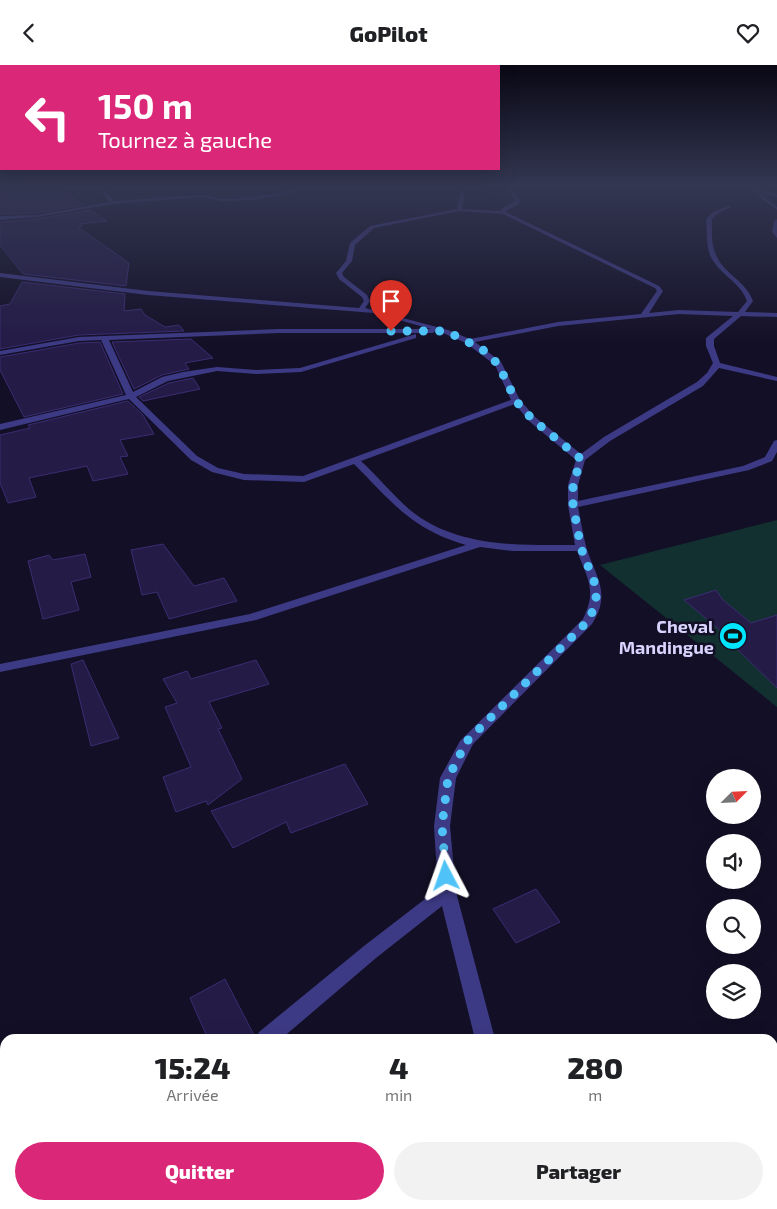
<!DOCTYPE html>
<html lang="fr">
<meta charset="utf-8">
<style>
body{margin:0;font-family:"Exo 2",sans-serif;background:#f2f2f2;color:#202124;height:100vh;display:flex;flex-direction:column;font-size:19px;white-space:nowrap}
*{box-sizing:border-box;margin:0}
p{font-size:16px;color:#757577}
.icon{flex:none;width:28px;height:28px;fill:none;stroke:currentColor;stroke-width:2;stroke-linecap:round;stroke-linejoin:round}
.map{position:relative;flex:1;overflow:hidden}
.sheet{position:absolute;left:0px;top:969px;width:778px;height:176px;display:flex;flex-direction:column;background:#fff;border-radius:15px 15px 0 0;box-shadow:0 5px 20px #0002}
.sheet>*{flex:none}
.hud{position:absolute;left:0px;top:0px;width:500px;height:105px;box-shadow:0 5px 20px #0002;background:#db2777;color:#fff;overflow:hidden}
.needle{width:32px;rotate:66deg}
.controls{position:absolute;left:706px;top:704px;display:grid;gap:10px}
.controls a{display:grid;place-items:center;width:55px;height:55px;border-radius:50%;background:#fff;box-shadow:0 5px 20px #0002;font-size:25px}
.pin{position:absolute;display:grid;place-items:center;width:42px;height:42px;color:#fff;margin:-51px -21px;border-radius:50% 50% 50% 0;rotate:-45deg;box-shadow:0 0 5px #0007}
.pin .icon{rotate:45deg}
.me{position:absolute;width:55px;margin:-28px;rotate:356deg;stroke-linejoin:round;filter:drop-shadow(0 0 4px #0008)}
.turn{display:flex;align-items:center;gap:18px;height:105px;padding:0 15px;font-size:22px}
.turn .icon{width:65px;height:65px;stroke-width:2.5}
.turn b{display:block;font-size:35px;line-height:42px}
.eta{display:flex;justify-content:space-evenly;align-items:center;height:85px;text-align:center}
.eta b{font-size:30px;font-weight:800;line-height:35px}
.cta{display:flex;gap:10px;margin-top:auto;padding:10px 15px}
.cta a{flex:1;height:58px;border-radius:30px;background:#db2777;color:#fff;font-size:20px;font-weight:800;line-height:58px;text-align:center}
.cta a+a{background:#f2f2f2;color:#202124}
header{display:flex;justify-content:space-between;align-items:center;height:65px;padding:0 15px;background:#fff;font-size:22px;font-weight:800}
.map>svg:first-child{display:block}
</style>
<header><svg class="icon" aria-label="back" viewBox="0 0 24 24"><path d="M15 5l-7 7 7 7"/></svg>GoPilot<svg class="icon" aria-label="heart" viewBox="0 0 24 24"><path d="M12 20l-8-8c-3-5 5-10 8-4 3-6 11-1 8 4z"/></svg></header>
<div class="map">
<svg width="777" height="1144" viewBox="0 0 777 1144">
<rect width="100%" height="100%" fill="#130f26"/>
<path fill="#12302f" d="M 777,455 L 777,642 L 600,500 Z"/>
<path fill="#241b47" stroke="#3b2d73" d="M 0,120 L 52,120 L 83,140 L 37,148 L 0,149 Z
M 90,145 L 107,156 L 80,159 L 82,161 L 78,162 L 129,198 L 126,221 L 23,209 L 0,180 L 0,157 L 37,154 Z
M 22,217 L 125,229 L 124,246 L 141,244 L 145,250 L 165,262 L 179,260 L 184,266 L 79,270 L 0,284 L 0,241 L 10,239 Z
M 191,274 L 213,293 L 185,298 L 189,304 L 162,310 L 134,324 L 112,277 Z
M 100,277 L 123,329 L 24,352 L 0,305 L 0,292 L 79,278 Z
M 193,313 L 200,324 L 143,336 L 139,332 L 169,318 Z
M 128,336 L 143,350 L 154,369 L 120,375 L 128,391 L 120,392 L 128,409 L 93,416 L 87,401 L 29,413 L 36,432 L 8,438 L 0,418 L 0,370 L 30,363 L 28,360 Z
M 163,479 L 194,521 L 224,513 L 237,536 L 169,554 L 157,527 L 142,530 L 131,485 Z
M 85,489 L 91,512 L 71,517 L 79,545 L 43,554 L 28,496 L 49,490 L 53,495 Z
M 716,525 L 723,535 L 751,558 L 777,550 L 777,623 L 730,577 L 733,576 L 684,535 Z
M 83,595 L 119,673 L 91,681 L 71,599 Z
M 256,595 L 269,619 L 209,637 L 222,663 L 218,664 L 242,714 L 208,740 L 206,736 L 176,747 L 163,712 L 191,702 L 165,642 L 177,638 L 163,614 L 187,606 L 191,614 Z
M 345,699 L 368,739 L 291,768 L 286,757 L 233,783 L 211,746 Z
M 536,824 L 560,857 L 516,878 L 493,844 Z
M 225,914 L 255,972 L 254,974 L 208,974 L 190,933 Z"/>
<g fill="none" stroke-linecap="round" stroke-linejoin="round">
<path fill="#3d3a85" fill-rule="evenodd" d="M 95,120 L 100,120 L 114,136 L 201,130 L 222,134 L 252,133 L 292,125 L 297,120 L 302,120 L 295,127 L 252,135 L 222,136 L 201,132 L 113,139 L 37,152 L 0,155 L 0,151 L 37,150 L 110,137 Z
M 472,120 L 478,120 L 465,127 L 462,144 L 501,146 L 501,144 L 516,135 L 503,120 L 507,120 L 520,135 L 519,139 L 506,146 L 506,147 L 659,221 L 663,226 L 649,248 L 679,245 L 738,247 L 747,236 C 740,216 718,209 710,190 C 706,179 707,165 706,154 L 713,147 L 731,140 L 731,142 L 717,149 L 712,154 C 712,166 711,179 716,190 C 724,209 746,216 753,236 L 745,247 L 777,248 L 777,252 L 741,251 L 714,274 L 714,281 L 720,298 L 777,312 L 777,316 L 719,303 L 703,321 L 610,376 L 585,395 L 578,420 L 578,436 L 743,401 L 765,392 L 774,376 L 777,375 L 777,387 L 772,396 L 749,405 L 578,442 C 581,456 583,471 587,485 C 597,514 611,529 592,559 L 473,679 L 456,713 L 450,761 L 456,827 L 495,974 L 475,974 L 442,841 L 376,893 L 281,974 L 256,974 L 259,967 L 364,881 L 438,824 L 434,761 L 440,713 L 460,676 L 583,554 C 597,525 588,515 577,486 L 513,486 L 480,482 L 256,555 L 0,607 L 0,599 L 250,549 L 466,480 C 411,464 392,437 354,399 L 304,417 L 244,415 L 212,407 L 191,395 L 129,334 L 0,365 L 0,359 L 126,330 L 101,275 L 79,276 L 0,290 L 0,286 L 79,272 L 279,264 L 431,264 L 374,248 L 148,230 L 0,212 L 0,208 L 148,226 L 359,243 L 364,236 L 362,232 L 339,214 L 336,208 L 346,196 L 350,178 L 370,161 L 457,144 L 461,126 ZM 459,146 L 503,149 L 655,223 L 657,226 L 641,249 L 558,257 L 470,274 L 448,265 L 365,243 L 370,236 L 367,230 L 344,212 L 342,208 L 352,196 L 355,180 L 374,163 ZM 679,249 L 733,251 L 706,273 L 706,281 L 713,298 L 707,308 L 697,317 L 604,372 L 581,389 L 535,352 L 520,335 L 501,297 L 475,277 L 558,261 ZM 436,265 L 466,278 L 495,300 L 511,335 L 303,411 L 244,409 L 218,403 L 197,391 L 136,332 L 168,316 L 217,306 L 256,309 L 301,307 L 416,273 L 416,269 L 300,303 L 256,305 L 217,302 L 183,307 L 162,312 L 133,327 L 109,275 L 279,268 L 433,268 ZM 515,339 L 529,356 L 576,395 L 568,420 L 568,440 L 575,480 C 518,480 457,483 410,445 C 393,430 378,412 361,396 Z
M 737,120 L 744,120 L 777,130 L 777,132 Z
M 755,128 L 759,128 L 777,142 L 777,145 Z
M 777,154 L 777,173 L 772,167 L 774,156 Z
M 777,979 L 777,1001 L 772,1003 L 772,981 Z
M 112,1140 L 136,1140 L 135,1144 L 111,1144 Z
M 472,1140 L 494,1140 L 494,1144 L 472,1144 Z"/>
</g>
<linearGradient id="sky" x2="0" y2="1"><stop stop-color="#0a0815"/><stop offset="0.43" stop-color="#333752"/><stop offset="1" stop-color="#333752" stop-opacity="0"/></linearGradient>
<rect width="777" height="280" fill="url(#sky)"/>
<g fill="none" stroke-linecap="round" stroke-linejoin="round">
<path stroke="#4fc3f7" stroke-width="9" stroke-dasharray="0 16.2" d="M 391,266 L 446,266 L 482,284 L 498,299 L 516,336 L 532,354 L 581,394 L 573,420 L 573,440 L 581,483 L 597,524 L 595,541 L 588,556 L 467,676 L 448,713 L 442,761 L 446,811"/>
</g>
<defs>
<symbol id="stadium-disc" viewBox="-11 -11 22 22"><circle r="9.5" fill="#00e5ff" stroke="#130f26"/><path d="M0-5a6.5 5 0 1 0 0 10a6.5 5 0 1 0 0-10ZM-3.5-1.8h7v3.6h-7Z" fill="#111"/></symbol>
</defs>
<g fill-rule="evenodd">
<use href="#stadium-disc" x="717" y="555" width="32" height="32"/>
</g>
<g text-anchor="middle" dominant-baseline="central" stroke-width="5" stroke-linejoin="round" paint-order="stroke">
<g font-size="18" font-weight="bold" fill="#d9d4ff" stroke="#130f26" text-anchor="end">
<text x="714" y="561">Cheval<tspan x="714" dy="21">Mandingue</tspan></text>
</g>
</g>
</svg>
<div class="controls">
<a><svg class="needle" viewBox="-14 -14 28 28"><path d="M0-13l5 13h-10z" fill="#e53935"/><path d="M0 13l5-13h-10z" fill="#757577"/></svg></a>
<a><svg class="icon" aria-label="sound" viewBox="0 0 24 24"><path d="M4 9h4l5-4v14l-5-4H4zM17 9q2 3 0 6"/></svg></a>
<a><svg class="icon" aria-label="search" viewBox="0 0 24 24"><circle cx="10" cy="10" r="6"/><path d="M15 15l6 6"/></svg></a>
<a><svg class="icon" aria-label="layers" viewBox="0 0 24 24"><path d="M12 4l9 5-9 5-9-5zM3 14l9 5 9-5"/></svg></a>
</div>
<div class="pin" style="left:391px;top:266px;background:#d93025"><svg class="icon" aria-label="arrive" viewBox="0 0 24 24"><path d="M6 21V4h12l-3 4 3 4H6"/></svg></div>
<svg class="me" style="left:446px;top:811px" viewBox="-20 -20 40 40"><path d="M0-17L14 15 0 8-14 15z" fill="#4fc3f7" stroke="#fff" stroke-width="4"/></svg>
<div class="hud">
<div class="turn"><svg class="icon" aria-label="left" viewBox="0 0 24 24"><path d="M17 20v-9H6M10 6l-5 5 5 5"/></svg><div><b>150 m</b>Tournez à gauche</div></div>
</div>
<section class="sheet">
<div class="eta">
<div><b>15:24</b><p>Arrivée</p></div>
<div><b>4</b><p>min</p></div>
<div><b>280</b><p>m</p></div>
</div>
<div class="cta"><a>Quitter</a><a>Partager</a></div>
</section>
</div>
